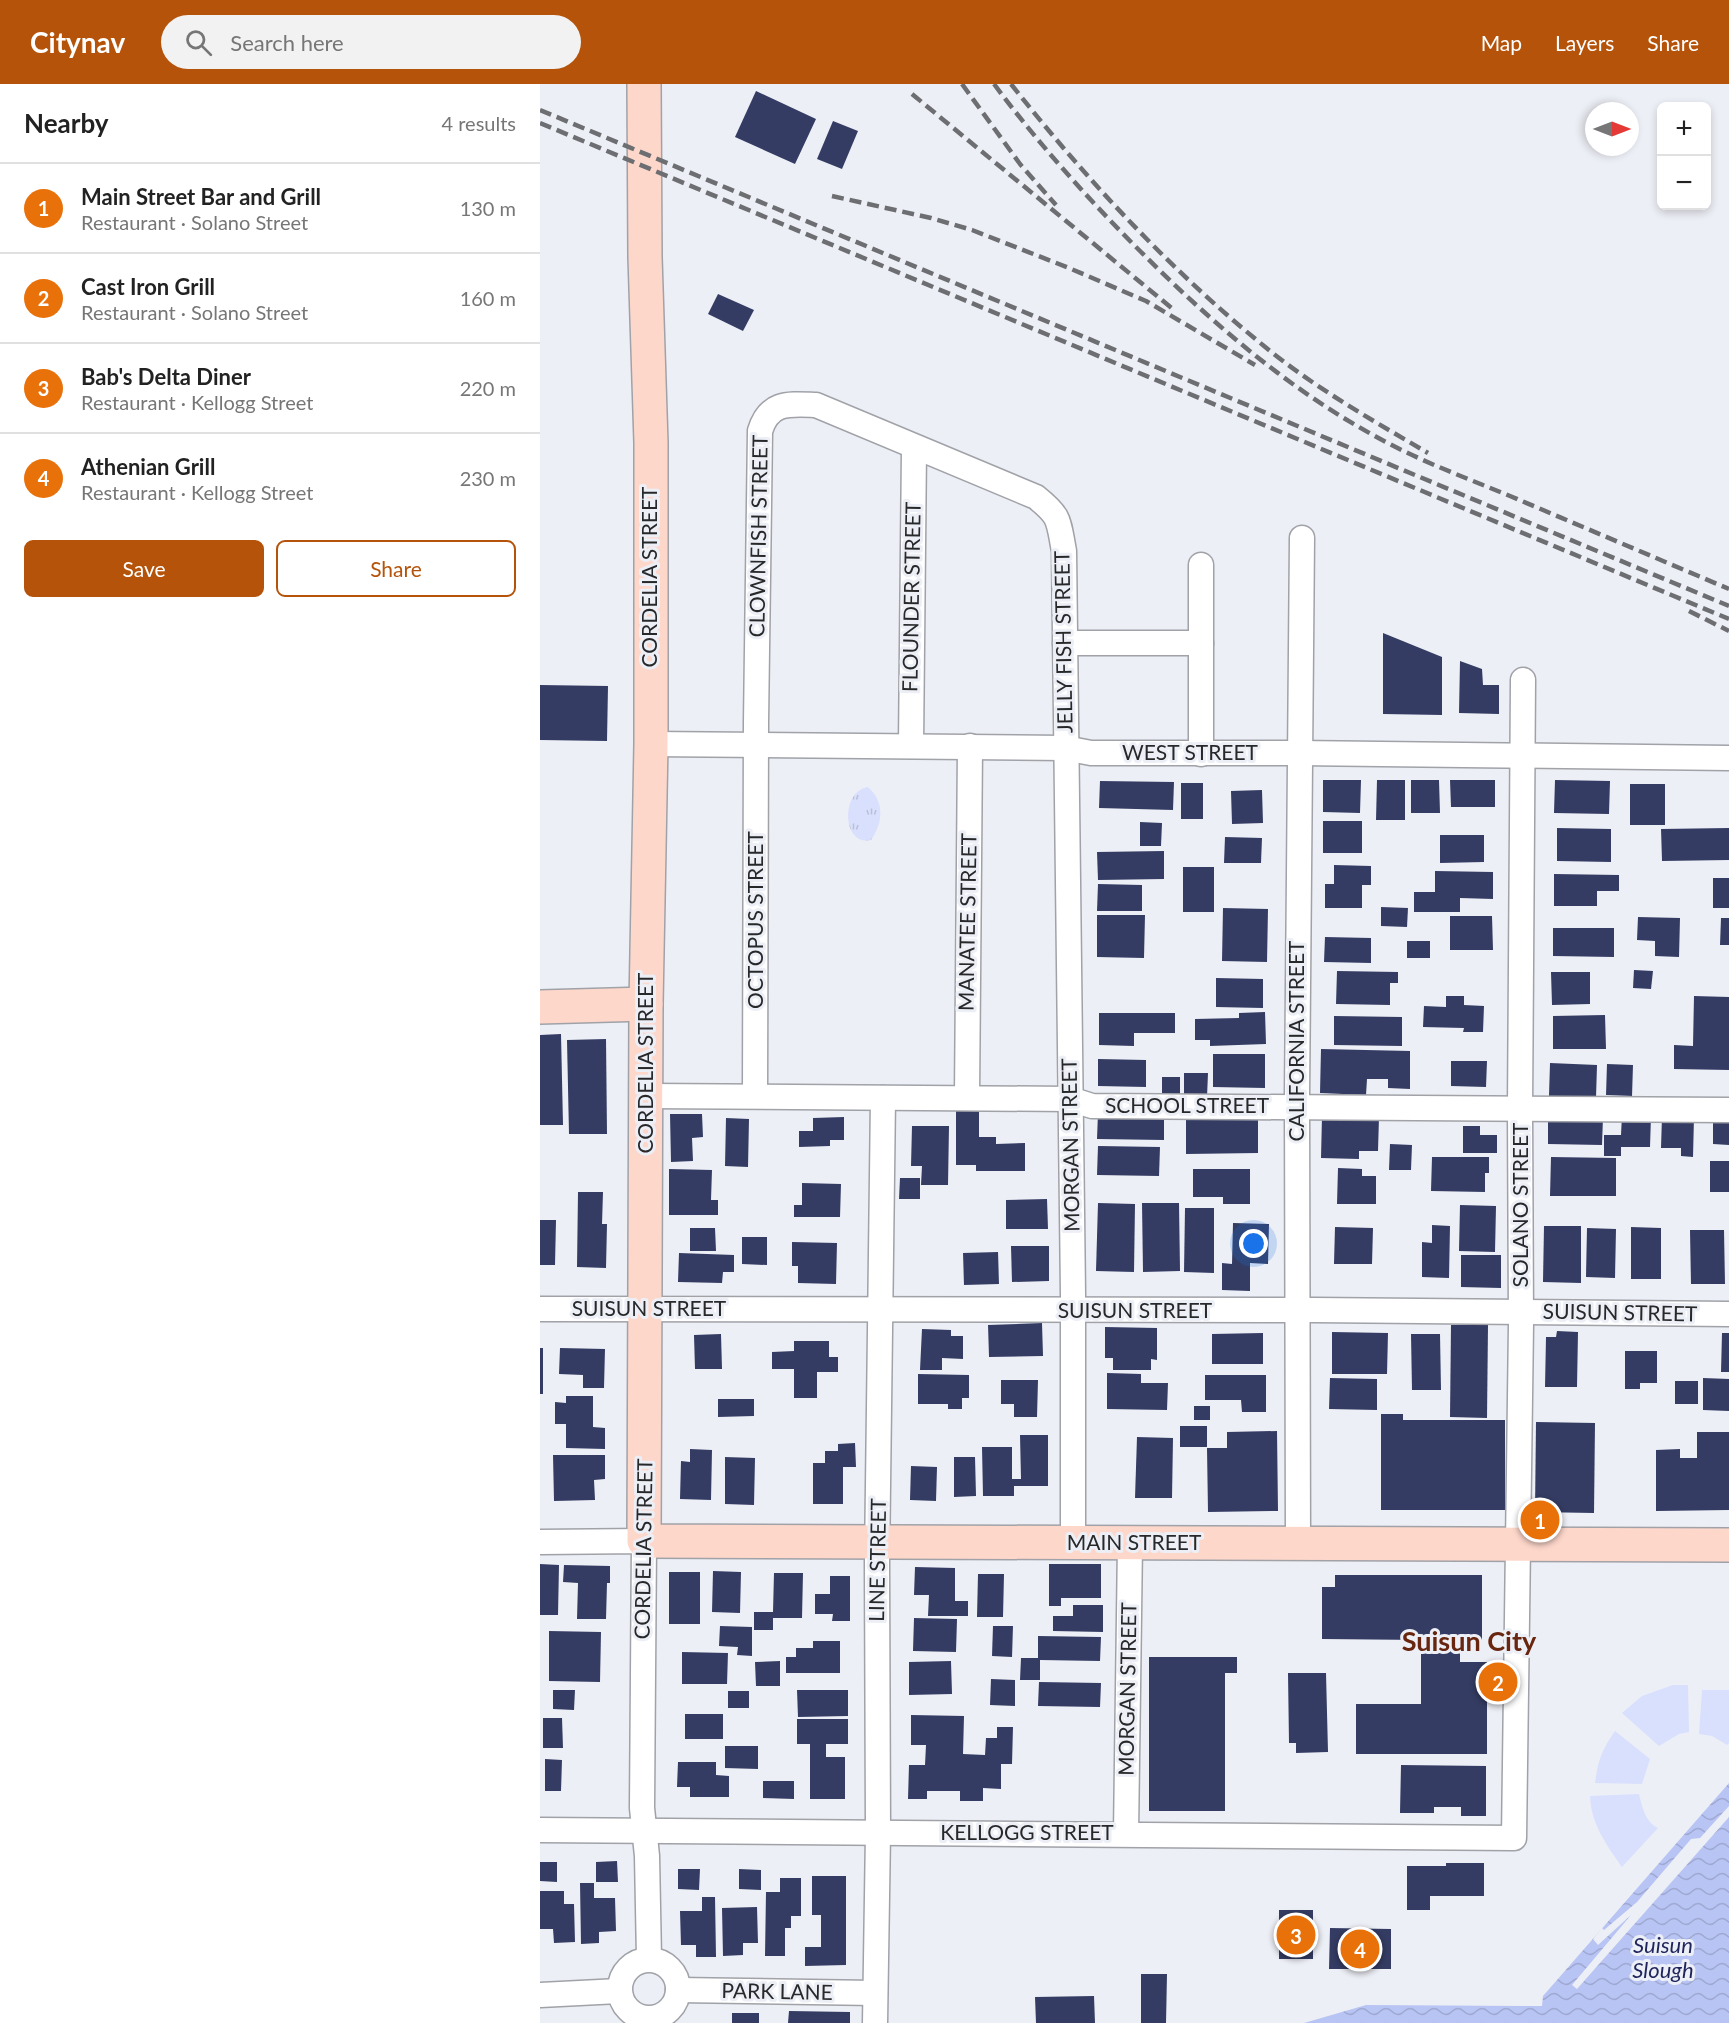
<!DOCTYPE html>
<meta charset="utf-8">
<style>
body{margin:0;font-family:Lato,sans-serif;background:#f2f2f2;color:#222}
.controls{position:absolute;right:18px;top:18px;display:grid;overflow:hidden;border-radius:9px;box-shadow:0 3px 9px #0003}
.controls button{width:54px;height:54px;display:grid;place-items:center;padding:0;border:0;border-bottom:2px solid #e0e0e0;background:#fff;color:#222;font:30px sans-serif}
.compass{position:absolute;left:1045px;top:18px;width:54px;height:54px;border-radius:50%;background:#fff;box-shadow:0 3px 9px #0003;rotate:90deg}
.you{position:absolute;left:714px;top:1160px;width:21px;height:21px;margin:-15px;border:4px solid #fff;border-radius:50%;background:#1a73e8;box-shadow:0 0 0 9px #1a73e833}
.badge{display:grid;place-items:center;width:39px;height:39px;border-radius:50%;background:#b45309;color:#fff;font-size:20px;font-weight:700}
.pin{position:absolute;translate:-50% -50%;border:3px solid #fff;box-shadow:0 2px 6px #0006}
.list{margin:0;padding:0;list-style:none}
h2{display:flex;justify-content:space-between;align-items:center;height:78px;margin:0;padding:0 24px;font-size:26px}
h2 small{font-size:20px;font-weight:400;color:#767676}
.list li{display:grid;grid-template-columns:39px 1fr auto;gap:18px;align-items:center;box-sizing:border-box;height:90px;padding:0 24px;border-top:2px solid #e0e0e0}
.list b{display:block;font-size:22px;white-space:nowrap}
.list p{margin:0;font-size:20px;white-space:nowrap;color:#767676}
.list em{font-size:20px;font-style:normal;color:#767676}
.actions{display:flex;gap:12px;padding:18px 24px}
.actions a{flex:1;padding:14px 0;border:2px solid #b45309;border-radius:9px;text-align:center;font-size:21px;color:#b45309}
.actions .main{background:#b45309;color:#fff}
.icon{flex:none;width:33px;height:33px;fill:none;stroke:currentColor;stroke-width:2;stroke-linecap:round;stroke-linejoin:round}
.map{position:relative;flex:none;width:1189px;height:1939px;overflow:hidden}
header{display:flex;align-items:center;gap:36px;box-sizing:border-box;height:84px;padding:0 30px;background:#b45309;color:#fff}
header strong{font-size:28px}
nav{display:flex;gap:33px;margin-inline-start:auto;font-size:21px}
.search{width:420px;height:54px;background:#f2f2f2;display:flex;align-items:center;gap:15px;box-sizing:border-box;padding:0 21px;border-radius:33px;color:#767676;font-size:22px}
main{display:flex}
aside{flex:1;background:#fff}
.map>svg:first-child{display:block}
.green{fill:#d9e0fd}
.park{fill:url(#park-tufts)}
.water{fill:url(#water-waves)}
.pier{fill:#edeff6}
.building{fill:#343c63}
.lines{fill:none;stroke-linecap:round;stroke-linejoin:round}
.street-casing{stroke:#a0a2a8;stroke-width:27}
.secondary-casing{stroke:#a0a2a8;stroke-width:36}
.street{stroke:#fff;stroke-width:24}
.secondary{stroke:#fed7cb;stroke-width:33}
.rail{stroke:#6d6e72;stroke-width:4.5;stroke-dasharray:12 6;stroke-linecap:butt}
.labels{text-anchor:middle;stroke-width:6;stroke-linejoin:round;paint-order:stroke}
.street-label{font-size:21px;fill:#27282a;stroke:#edeff6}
.water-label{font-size:22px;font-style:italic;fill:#1f255c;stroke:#edeff6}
.district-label{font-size:27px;font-weight:bold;fill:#682610;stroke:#edeff6}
</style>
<header>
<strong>Citynav</strong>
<div class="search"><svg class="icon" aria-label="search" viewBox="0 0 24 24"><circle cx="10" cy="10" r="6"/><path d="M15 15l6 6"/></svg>Search here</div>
<nav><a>Map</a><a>Layers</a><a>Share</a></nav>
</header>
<main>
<aside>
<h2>Nearby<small>4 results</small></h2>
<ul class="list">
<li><span class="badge" style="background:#e8710a">1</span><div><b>Main Street Bar and Grill</b><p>Restaurant · Solano Street</p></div><em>130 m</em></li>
<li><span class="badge" style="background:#e8710a">2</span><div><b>Cast Iron Grill</b><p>Restaurant · Solano Street</p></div><em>160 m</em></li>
<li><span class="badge" style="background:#e8710a">3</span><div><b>Bab's Delta Diner</b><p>Restaurant · Kellogg Street</p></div><em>220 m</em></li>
<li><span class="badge" style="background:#e8710a">4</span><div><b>Athenian Grill</b><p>Restaurant · Kellogg Street</p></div><em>230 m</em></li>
</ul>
<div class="actions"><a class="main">Save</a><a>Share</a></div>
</aside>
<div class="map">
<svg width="1189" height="1939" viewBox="0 0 1189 1939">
<defs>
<pattern id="park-tufts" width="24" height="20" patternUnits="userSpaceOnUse" patternTransform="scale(1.5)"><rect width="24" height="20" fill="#d9e0fd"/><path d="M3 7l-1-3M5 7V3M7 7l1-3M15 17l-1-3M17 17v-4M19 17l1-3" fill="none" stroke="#bac0d9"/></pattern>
<pattern id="water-waves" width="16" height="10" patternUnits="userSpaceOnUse" patternTransform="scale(1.5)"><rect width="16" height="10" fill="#b8c4f4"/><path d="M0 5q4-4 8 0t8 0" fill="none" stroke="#9ea8d1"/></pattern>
</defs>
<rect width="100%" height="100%" fill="#edeff6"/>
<g class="green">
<path d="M1133,1601h15l1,47 -10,2 -20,12 -37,-33 20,-17z"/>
<path d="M1162,1606h27v53l-2,2 -15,-9 -13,-2z"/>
<path d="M1075,1647l35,28 -8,25 -47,-1c3,-23 7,-33 20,-52z"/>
<path d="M1099,1710c3,12 6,28 19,34l-36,39c-16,-23 -31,-43 -32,-71z"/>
</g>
<path class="park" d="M328,703c17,15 15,36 3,53 -29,7 -31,-49 -3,-53z"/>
<path class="water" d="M1189,1699v240h-425l62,-18 176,1 1,-10z"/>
<path class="pier" d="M1189,1722v11l-152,172 -5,-4 59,-70 -33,30 -5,-6 9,-11 2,2 33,-28 54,-63 9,-1z"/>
<g class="building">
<path d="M216,7l60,28 -21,45 -60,-27z"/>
<path d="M293,37l25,10 -16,38 -25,-10z"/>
<path d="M178,210l36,16 -11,21 -35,-17z"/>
<path d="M843,549l59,24v58l-59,-1z"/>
<path d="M920,577l22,8 1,16h16v29l-40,-1z"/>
<path d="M0,601l68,1 -1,55 -67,-1z"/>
<path d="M783,696h38l-1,33 -37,-1z"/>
<path d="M837,696h28v40h-29z"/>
<path d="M871,696h28l1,33h-29z"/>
<path d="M910,696h45v27h-44z"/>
<path d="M1015,696l55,1 -1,33 -55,-1z"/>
<path d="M560,697l74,1 -1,28 -74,-2z"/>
<rect x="641" y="699" width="22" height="36"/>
<rect x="1090" y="700" width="35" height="41"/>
<path d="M722,706l1,33 -31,1 -1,-33z"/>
<rect x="783" y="737" width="39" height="32"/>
<path d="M600,738l22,1 -1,23h-21z"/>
<path d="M1017,744l54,1v33l-54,-1z"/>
<path d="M1189,744v32l-67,1 -1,-32z"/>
<path d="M900,751h44v27l-44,1z"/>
<path d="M685,753l37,1 -1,25h-37z"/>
<path d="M624,767v28l-66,1 -1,-28z"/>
<path d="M794,781l37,1v19h-9v23h-37v-24h9z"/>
<rect x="643" y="783" width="31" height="45"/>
<path d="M895,787l58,1v27l-33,-1v14h-46v-20h21z"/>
<path d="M1014,790l65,1v16h-22v15h-43z"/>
<rect x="1173" y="794" width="16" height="30"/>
<path d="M558,800l44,1v26h-45z"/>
<path d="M841,823l27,1 -1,19 -26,-1z"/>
<path d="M683,824l45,1 -1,53 -45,-1z"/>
<path d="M557,831h48l-1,43 -47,-1z"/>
<path d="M910,832h42l1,34h-43z"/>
<path d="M1098,833l42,1 -1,39 -24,-1v-15l-18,-1z"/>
<path d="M1181,834h8v27h-9z"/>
<path d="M1013,844h61v29l-61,-1z"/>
<path d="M785,853l46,1v25l-47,-1z"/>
<rect x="867" y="857" width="23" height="17"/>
<path d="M1094,886l19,1 -2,18 -18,-1z"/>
<path d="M797,887l61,1v11h-8v22l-54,-1z"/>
<path d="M1011,888h39v32l-38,1z"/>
<path d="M676,894l47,1v29l-47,-1z"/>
<path d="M906,912h18v9l20,1 -1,26h-20l1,-4 -41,-1 1,-21 22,1z"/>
<path d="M1154,912l35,1v73l-55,-1v-24l19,1z"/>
<path d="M725,928l1,32 -56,2v-6h-15v-21l44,-1v-5z"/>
<path d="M559,929h76v20h-41v13l-35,-1z"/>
<path d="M1065,931l1,34h-53v-33z"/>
<path d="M794,932l68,1v29l-68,-1z"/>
<path d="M21,950l2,91h-23v-90z"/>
<path d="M66,955l1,95h-38l-2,-94z"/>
<path d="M781,965l89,2v38l-22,-1v-9h-21l-1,16 -46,-2z"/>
<path d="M673,970h52v34l-52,-1z"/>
<path d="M558,975l48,1v27l-48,-1z"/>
<path d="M911,977h36l-1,26 -35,-1z"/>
<path d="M1010,979l47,2 -1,33 -47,-2z"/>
<path d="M1067,980l26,1 -1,31 -26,-1z"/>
<path d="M644,989h24l-1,24 -23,-1z"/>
<rect x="622" y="993" width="18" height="19"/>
<path d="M416,1027h23v26h17v7l29,-1v28h-49v-6h-20z"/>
<path d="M558,1029l66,1v26l-67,-1z"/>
<path d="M130,1030h32l1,23 -11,1 1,23 -22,1z"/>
<path d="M1082,1031l29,1 -1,31h-29v9h-17v-21h17z"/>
<path d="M782,1032l57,1 -1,34h-19v8l-38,-1z"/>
<path d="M1122,1032l32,1 -1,40 -12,-1v-8h-20z"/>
<path d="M304,1033v23h-14v6l-31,1v-16h14v-13z"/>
<path d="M1008,1033h55l-1,28 -54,-1z"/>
<path d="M186,1034l23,1 -1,48 -23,-1z"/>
<path d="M718,1034v35l-72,1v-35z"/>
<path d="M1173,1034h16v27l-16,-1z"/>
<path d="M372,1042h37l-1,59h-27l1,-19h-11z"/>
<path d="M923,1042h17v9h17v18h-34z"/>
<path d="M850,1060l22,1 -1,25h-22z"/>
<path d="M558,1062l62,1 -1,29 -62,-1z"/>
<path d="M892,1073h57v16h-4v19l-54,-1z"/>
<path d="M1011,1073l65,1v38h-66z"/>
<rect x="1170" y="1077" width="19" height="31"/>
<path d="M798,1084l24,1v7h14v28h-39z"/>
<path d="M129,1085l43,1 -1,30h7v15h-49z"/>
<path d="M653,1085h57v35h-27v-7h-30z"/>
<path d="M360,1094h20v21h-21z"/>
<path d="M262,1099l39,1 -1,33h-46v-12h8z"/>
<path d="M38,1108h25l-1,32h5l-1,44 -29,-1z"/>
<path d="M507,1115l1,30h-42v-29z"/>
<path d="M558,1119l37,1 -1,68 -38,-1z"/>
<path d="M602,1119h37l1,68 -37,1z"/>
<path d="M920,1121l36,1 -1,46 -36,-1z"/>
<path d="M645,1124h29v65l-30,-1z"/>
<path d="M0,1136h16l-1,45h-15z"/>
<path d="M693,1139l36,1 -1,40 -18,-1v28l-28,-1v-27l10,1z"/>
<path d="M892,1141l18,1 -1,52 -27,-1v-35l10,1z"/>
<path d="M1004,1142h37v57l-38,-1z"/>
<path d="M795,1143l38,1 -1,36h-38z"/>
<path d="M1091,1143l30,1v51h-30z"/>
<path d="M150,1144h25l1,23h-26z"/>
<path d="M1047,1144l29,1 -1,49 -29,-1z"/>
<path d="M1150,1146h34l1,54h-34z"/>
<path d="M202,1153h25v28l-25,-1z"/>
<path d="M252,1158l45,1 -1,41 -38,-1v-17h-6z"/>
<path d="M471,1162h38v35l-37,1z"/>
<path d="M458,1168l1,32 -35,1 -1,-32z"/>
<path d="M139,1169l55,2v17h-11l-1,11 -44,-1z"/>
<path d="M921,1171h40v33l-40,-1z"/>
<path d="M502,1239l1,33 -54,1 -1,-32z"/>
<path d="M911,1241h37l-1,93 -37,-1z"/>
<path d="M565,1243l52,1v32l-6,-1v11h-38v-12h-8z"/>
<path d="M382,1245l29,1v6h12v23l-21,-1v12h-22z"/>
<path d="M1017,1247l21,1 -1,55h-32l1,-50h10z"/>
<path d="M792,1248l56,1 -1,41h-55z"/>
<path d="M723,1249v31h-51v-30z"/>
<path d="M1182,1249h7v39h-8z"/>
<path d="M181,1250l1,35h-27l-1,-34z"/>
<path d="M871,1250h29l1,56h-29z"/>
<path d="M254,1257h35v16h9v15h-21v26h-23v-29h-22v-17l22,-1z"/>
<rect x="0" y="1264" width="3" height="46"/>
<path d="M20,1264l45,1 -1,39h-21v-13l-24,-1z"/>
<path d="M1085,1267h32v32h-17v6h-15z"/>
<path d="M567,1289l34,1v9h27l-1,27 -60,-1z"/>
<path d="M378,1290l51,1v23h-7v11h-14v-5h-30z"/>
<path d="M665,1291h61v37h-24l-1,-12h-36z"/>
<path d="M790,1294l47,1v31l-48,-1z"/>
<path d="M1163,1294l26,1v32l-26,-1z"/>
<path d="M461,1296h37l-1,37h-23v-13h-13z"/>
<rect x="1135" y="1297" width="23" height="23"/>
<path d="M26,1312h27v31l12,1v21l-39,-1v-24h-11v-22l11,1z"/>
<path d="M178,1315h36v17l-36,1z"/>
<rect x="654" y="1322" width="16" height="14"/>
<path d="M841,1330h22v6h102v90h-124z"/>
<path d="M996,1338l59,1 -1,90 -59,-1z"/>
<rect x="640" y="1342" width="27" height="21"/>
<path d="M737,1347l1,80 -70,1 -1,-64h20v-16z"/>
<path d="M1157,1348h32v78l-73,1v-61l24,-1v9h17z"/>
<path d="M480,1351h28v51h-34v10h-31l-1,-49h30v32h9z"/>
<path d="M597,1353l36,1 -1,60h-37z"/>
<path d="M315,1359l1,24h-13v37h-30v-41h12v-12h13v-7z"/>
<path d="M150,1365l22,1 -1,50 -31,-1 1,-38 9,1z"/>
<path d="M13,1371h52v24l-11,1 1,20 -41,1z"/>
<path d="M185,1373l30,1 -1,47 -29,-1z"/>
<path d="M414,1373h21l1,39 -22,1z"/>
<path d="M371,1382l26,1 -1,34 -26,-1z"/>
<path d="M0,1480l19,1 -1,50h-18z"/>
<path d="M509,1480h52v34h-40v8h-12z"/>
<path d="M24,1481l46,1v17h-3l-1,36h-29l1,-36 -15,-1z"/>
<path d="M375,1483l40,1v33h13v15h-40l1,-21h-15z"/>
<path d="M173,1487l28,1 -1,41 -28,-1z"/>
<rect x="129" y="1488" width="31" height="52"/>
<path d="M234,1489h29l-1,45h-29v12h-19v-18h19z"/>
<path d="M438,1490h26l-1,43h-26z"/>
<path d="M795,1491h147v71h-22v16h27v92h-131v-50h65v-64l-99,-1v-52h13z"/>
<path d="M290,1492h20v45h-18l1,-7h-18v-20h15z"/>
<path d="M533,1521h30v27l-50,-1v-15h20z"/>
<path d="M374,1534l43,1 -1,33 -43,-1z"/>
<path d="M180,1542l32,1v29l-15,-1 1,-8 -19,-1z"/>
<path d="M453,1542h20l-1,31 -20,-1z"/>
<path d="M9,1547l52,1 -1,50 -51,-1z"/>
<path d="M498,1552l63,1 -1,24 -60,-1v20h-20l1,-22h17z"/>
<path d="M273,1557h27v32h-54v-16h10v-9h17z"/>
<path d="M142,1568l46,1 -1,31h-45z"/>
<path d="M609,1573h88v16h-12v138h-76z"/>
<path d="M240,1577v25h-24l-1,-24z"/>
<path d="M411,1577l1,33 -43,1v-33z"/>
<path d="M748,1589h38l2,79 -32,1v-10h-7z"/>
<path d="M451,1595l24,1v26l-25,-1z"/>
<path d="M499,1598l62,1 -1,24 -62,-1z"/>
<path d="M13,1606h22l-1,20 -21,-1z"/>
<path d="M257,1606h51v26l-50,1z"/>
<rect x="188" y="1607" width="21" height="17"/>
<rect x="145" y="1630" width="38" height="25"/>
<path d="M371,1631l53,1 -1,38 22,1 1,-17h11v-11h16l-1,37h-11v25l-18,-1v13h-23v-10h-33v8h-19l1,-34h16l1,-20h-15z"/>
<path d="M3,1634h19l1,30h-20z"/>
<path d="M257,1635h51v25h-22v13h19v42h-35v-55h-13z"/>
<path d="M185,1662h33v23l-33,-1z"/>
<path d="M5,1675l17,1 -1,31h-16z"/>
<path d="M138,1678h38v13l13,1v21h-39v-10h-13z"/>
<path d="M861,1681l85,1v50h-25v-9h-27v6h-34z"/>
<path d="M223,1697h31v18l-31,-1z"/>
<path d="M77,1777l1,21h-22v-20z"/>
<path d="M0,1778h17v20l-17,-1z"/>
<path d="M906,1779h38v33h-54v14h-23v-44h39z"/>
<path d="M138,1785h22l-1,21 -21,-1z"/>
<path d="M199,1785l22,1v20l-22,-1z"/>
<path d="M272,1792h34v89l-41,1v-19h16v-32h-9z"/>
<path d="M240,1794h21v38h-10v12h-6v28h-20l1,-64h14z"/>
<path d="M40,1799h14v15h21l1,33 -17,1v11l-18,1z"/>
<path d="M0,1807h24v13h10l1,38 -21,1 -1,-14h-13z"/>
<path d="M162,1813h13l1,60h-20v-12h-15l-1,-34h22z"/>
<path d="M217,1823l1,36h-15v12l-20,1 -1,-48z"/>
<rect x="739" y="1826" width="34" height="49"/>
<path d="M790,1844l61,1v40h-62z"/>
<path d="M601,1890h26l-1,49h-25z"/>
<path d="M554,1912l1,27h-59l-1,-26z"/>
<path d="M249,1927l61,1v11h-62z"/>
<rect x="192" y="1929" width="27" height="10"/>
</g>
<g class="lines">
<g class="street-casing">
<g id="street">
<path d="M661,481v189"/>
<path d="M525,559h136"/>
<path d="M111,660l414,4 26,5h207l431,5"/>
<path d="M371,662l3,-298"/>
<path d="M106,1012l424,3 22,7 637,4"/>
<path d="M215,1012l1,-373 4,-292c9,-30 29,-27 56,-26l220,92c25,20 22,23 28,54l9,744v248"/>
<path d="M427,1013l3,-351"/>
<path d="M0,1225l774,1 415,4"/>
<path d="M0,1458l104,-1 -2,267 5,48 2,103"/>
<path d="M758,1460l-1,-447 5,-559"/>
<path d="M0,1746l974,8 7,-514 -1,-215 3,-429"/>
<path d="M586,1750l4,-291"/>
<circle cx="109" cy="1905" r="29"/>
<path d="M138,1906l197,3"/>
<path d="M0,1911l79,-4"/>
<path d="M335,1939l3,-190 -1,-270 6,-465"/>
</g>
</g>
<g class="secondary-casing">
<g id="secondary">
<path d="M104,0l1,173 6,186v301l-5,260 -2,537 1085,4"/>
<path d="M0,923l106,-3"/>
</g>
</g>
<use href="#street" class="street"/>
<use href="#secondary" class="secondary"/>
<g class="rail">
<path d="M422,0l58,80 36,41"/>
<path d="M454,0c44,59 94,115 147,168 70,70 145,135 232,183 44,25 91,42 137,61 73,31 146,62 219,93"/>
<path d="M471,0c75,95 158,185 253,262 51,42 108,74 164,107"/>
<path d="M372,10l262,216"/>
<path d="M0,26l1189,496"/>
<path d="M0,39l1189,496"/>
<path d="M292,112l99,22 41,12 97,38 77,33 109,64"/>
<path d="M1149,527l40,20"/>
</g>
</g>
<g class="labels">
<g class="street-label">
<text transform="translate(219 452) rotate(-89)" y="7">CLOWNFISH STREET</text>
<text transform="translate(110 493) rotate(-90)" y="7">CORDELIA STREET</text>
<text transform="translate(372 513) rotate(-89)" y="7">FLOUNDER STREET</text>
<text transform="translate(524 558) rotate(-91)" y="7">JELLY FISH STREET</text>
<text x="650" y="676">WEST STREET</text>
<text transform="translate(216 836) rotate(-90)" y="7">OCTOPUS STREET</text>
<text transform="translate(428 838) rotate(-89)" y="7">MANATEE STREET</text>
<text transform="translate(757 957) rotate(-90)" y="7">CALIFORNIA STREET</text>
<text transform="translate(106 979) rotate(-90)" y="7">CORDELIA STREET</text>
<text x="647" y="1029">SCHOOL STREET</text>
<text transform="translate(531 1061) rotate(-91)" y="7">MORGAN STREET</text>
<text transform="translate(981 1121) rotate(-90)" y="7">SOLANO STREET</text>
<text x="109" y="1232">SUISUN STREET</text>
<text x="595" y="1234">SUISUN STREET</text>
<text transform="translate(1080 1229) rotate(1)" y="7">SUISUN STREET</text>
<text x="594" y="1466">MAIN STREET</text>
<text transform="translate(104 1465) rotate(-89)" y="7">CORDELIA STREET</text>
<text transform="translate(338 1476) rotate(-89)" y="7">LINE STREET</text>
<text transform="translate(588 1605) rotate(-89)" y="7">MORGAN STREET</text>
<text x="487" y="1756">KELLOGG STREET</text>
<text transform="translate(237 1908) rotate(1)" y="7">PARK LANE</text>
</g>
<g class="water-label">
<text x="1123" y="1869">Suisun<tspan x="1123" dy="25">Slough</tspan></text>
</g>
<g class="district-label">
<text x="929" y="1567">Suisun City</text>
</g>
</g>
</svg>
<div class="controls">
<button>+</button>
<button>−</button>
</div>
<svg class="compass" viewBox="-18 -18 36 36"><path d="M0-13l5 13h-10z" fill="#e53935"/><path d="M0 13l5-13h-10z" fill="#767676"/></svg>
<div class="you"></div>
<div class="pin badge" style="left:1000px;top:1436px;background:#e8710a">1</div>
<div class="pin badge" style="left:958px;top:1598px;background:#e8710a">2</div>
<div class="pin badge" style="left:756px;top:1851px;background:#e8710a">3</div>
<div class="pin badge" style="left:820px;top:1865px;background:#e8710a">4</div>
</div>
</main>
